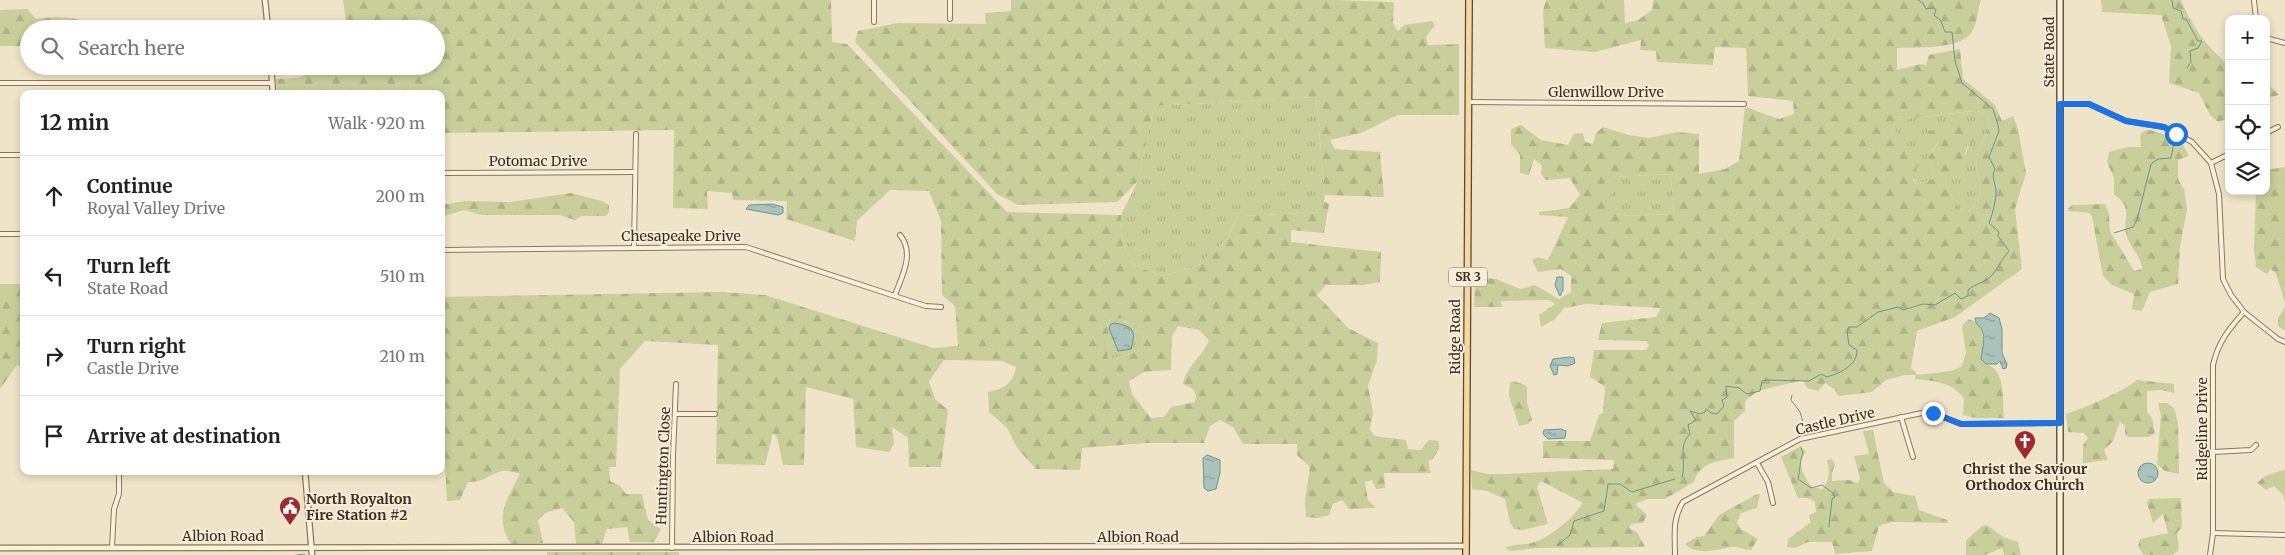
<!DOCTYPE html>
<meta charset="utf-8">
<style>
body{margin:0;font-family:Merriweather,serif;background:#f2f2f2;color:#222}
.controls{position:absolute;right:15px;top:15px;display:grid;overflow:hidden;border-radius:10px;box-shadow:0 2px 8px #0003}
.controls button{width:45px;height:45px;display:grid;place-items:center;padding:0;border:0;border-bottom:1px solid #e0e0e0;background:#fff;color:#222;font:25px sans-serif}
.stop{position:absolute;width:15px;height:15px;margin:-11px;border:4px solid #1a73e8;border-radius:50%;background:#fff}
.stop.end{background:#1a73e8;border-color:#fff;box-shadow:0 1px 5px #0008}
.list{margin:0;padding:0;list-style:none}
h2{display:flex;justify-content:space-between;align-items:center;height:65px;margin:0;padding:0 20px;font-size:21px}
h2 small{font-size:16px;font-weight:400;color:#767676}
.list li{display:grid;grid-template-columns:32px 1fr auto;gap:15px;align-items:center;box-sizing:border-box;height:80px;padding:0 20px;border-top:1px solid #e0e0e0}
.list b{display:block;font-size:19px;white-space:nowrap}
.list p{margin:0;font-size:16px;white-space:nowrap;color:#767676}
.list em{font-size:16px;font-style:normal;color:#767676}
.icon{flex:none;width:28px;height:28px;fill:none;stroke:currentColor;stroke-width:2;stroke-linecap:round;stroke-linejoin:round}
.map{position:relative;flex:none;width:2285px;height:555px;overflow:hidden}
.search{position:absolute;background:#fff;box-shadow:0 2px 8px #0003;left:20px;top:20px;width:425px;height:55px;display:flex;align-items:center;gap:12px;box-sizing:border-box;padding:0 18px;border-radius:28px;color:#767676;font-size:19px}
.panel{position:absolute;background:#fff;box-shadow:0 2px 8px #0003;left:20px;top:90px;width:425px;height:385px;border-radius:10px}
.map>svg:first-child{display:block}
.grass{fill:url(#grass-tufts)}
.forest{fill:url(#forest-firs);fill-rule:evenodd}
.water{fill:url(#water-ripples);stroke:#6f938a}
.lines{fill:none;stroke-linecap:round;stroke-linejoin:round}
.stream{stroke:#6f938a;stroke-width:1}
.minor-casing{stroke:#8d765c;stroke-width:6}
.tertiary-casing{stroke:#8d765c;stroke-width:7}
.secondary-casing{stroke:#6f573f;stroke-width:8}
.primary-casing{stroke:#5b4430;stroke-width:8}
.minor{stroke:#faf1dc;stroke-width:4}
.tertiary{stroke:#faf1dc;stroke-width:4.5}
.secondary{stroke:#faf1dc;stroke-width:5}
.primary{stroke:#f3d9a0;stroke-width:5.5}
.route{stroke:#1a73e8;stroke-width:6}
.labels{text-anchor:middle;stroke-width:4;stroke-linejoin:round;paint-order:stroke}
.shield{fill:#f7eed8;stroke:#756857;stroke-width:1}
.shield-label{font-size:12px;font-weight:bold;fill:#3d2e20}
.street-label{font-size:14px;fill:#3d2e20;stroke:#f7eed8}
.poi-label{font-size:14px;font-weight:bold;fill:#3d2e20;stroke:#f7eed8}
</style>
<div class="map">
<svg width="2285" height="555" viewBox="0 0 2285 555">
<defs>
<pattern id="grass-tufts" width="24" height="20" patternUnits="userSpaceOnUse" patternTransform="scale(1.25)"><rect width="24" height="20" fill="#c9cf9b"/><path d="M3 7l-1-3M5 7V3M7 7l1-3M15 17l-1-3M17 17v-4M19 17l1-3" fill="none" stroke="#aeb285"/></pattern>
<pattern id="forest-firs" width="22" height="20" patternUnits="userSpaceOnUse" patternTransform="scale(1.25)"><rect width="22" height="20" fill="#c9cf9b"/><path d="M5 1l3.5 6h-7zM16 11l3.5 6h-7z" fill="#aeb285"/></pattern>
<pattern id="water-ripples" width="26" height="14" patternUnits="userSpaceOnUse" patternTransform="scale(1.25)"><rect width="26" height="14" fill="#a9c4bc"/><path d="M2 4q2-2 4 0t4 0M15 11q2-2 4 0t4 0" fill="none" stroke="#8ba098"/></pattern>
</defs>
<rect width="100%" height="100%" fill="#f0e4c8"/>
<g class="grass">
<path d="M1316,97l9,98 -3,17 -83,4 -13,24 -29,26 -35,10 -28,-11 -11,-20 -2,-30 17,-34 16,-75z"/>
<path d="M1975,111l10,3 5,8c-2,13 -11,22 -13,34 -4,23 13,33 -8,56h-6c-10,-12 -20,-23 -17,-39l19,-17 8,-22 -8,-4 -29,-1 2,13 -10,16 6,15 -1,6 -17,5 -22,-56 1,-8z"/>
<path d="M1670,174l4,27 -1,13 -45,2 -16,-7v-32z"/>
<path d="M1113,318h7l24,17 -2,13 -14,7 -20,4c-1,-6 1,-10 1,-16 1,-11 -7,-17 4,-25z"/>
</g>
<g class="forest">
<path d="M343,0h488l1,42 15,2 160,168 114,3 2,30 11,20 28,11 35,-10 29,-26 13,-24 83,-4 2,-11 5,3 -5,29 -33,-3v12l90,10 -1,30 -17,3h-37l-9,10 31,33 30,15 -1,17 -9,26 5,26 -3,18 5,6 31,4 2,9 13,1 8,-10 10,1v8l-7,11 -4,1 3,12h-47l1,15 -9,1 -4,-9 -7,2 3,18 8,8 -27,1 -7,-9 -9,4 -4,11 -12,3 -11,-1 -1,-17 5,-33 -13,-12v-11h-54l-10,-17 -13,-7 -10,6 -6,17h-57l-65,5 -2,22 -44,-1 -19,-21 -10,-20 -18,-16 -1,-20c17,-4 24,-7 28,-25l-14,-6 -58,-1 -15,21 6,18 13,11 -7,57h-32l-1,-29 -16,-11 2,17 -5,8 -33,-5 -3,-48 -47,-12 -2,78h-21l-6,-28 -4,-4 -8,32 -49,-1 2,-119 -73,-4 -25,28 -4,98h-7l1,14 10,5 6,8h16l6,26 13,9 -7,13h-24l-3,-15 -20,2 -5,15h-26l-2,-22 -12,-14 -17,5 -7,7 5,23 -32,1c-18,-28 -3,-46 9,-70 -26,-10 -30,9 -52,8l-8,18 -13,1 -6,-105v-99l282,-5 42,3 168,53 25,-2 -3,-40 -13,-11 -1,-74 -12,-30 -39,-1 -33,31 -2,20 -69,-22 1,-18 -54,-1 -1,-7 -25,-2 1,18 -35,-1 1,-78 -233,3v-39h-164l-1,-15 21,-1 34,-12h105v-37h-89zM1113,318h8l23,17 -2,13 -14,7 -20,4c-1,-7 1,-11 1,-18 0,-11 -6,-16 4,-23zM1178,326l21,4 10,10c-6,16 -24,28 -26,44l10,5 3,6 -1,7 -24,5 -7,10 -13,1 -19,-24 -3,-13 15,-9 27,-2 1,-34z"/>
<path d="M1011,0h325l58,2 -1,21 5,8 6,-6 28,-4 3,4 -9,12 2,8 31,-1v71h-62l-36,18 -31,7 5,9 45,3 4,45 -59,-2 -9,-98 -162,9 -16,75 -21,21 -99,3 -21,-11 -142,-152 3,-11 40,-8 88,1 -1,-11 26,-2z"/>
<path d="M1546,0h78l1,23 13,-3 14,-10 1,-10h328c-4,11 -3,23 -10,33 -12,17 -55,14 -74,15v22l23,-6 6,1 3,-10 31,-6 3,30 32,26 7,16 11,-5 5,13 8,44 -11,36 7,60 -67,48 -38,14 -6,37 7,7 33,-4 10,-4 5,-14 -4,-27 6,-7c20,5 14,30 18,45 21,7 16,36 18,54h-29l-12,-3 1,-16c-10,-17 -31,-18 -49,-20l1,-4h-11l-19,5 -14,12 -33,4 -5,-7 -9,-6 -7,8 -11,-3 -4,-8 -45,11 -13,10v10l-11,10v37c-18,4 -34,4 -40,24l-29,17h-18l-12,5 12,11 -4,8 -12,1 -2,4 8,4 8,15 -106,1 -28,3 -6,-3c10,-5 20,-2 30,-6 17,-6 38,-24 48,-39l-42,-22 -4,6 11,37 -25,6 -9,-1 -4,-6 -5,-24 -18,-8 -15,-2 -1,-19 16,4h18l108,-5 1,-9 -71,-2v-17h47l9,-26 4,-2 2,-26 -15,-10 4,-27h52l3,-5 -3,-4 -48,-1 4,-17 54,-6 5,-9 -75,-4 -22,4 -9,11 -14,8 -2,-12 16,-11 -5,-4 -50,1 3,6h-29l1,-30 21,2 24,10 15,-4 24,14 12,-7v-16l-10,-7 -23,3 -6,-12 6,-3 10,3 20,-43 -29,-2v-3l30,-4 11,-13 -10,-17 -24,2 -5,-6 1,-9 -8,-6 -5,16 -9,-2v-18l-9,-11v-15l10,-4 20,15 27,5 6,-11 9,-1 2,9 8,2 3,-11 7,-6 26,8 20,3 28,-6 22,2v40l26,-5 14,-8 6,-54 34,12 15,-5 -1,-13 -45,-5 -2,-48 -31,-1 -2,18 -56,-3 -1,-11 -16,-1 1,-10 -46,12 -50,-4 -2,-37zM1974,111l11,3 5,8c-2,13 -11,22 -13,34 -4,22 13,33 -8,56h-6c-10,-12 -20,-23 -17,-39 11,-6 19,-13 21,-26l10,-8 -4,-5 -20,-11 -5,6h-12l-11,4 -2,3 15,7 -10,15 6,15 -1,6 -17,5 -3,-4 5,-16 -24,-36 1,-8zM1670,174l4,27 -1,13 -45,2 -16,-8v-31z"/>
<path d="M2101,0h80c9,23 27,50 48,64v54l-11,4 -8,-7 -11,-22 -30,-10 2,-37 -10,-31 -59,-3z"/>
<path d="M27,9l9,10c19,-3 45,-4 60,10h-67v17h-29v-36z"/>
<path d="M2266,82l13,13 -13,3z"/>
<path d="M2150,130c16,5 33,8 39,26l-11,4v19l6,10 3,20 -7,38 -2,37 -28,8 -8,19 -10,-2 2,-15 -22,-9 -9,-9 -11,-59 -2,-4 -22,-2v-2l4,-4 33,-1 4,10 1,17 24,40 8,-2c-1,-14 -11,-20 -15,-32 -6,-17 8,-30 -13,-42v-17l-7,-16 2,-10 19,-5h13l-1,-12 4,-4z"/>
<path d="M2285,167v136l-9,-29 -5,-5 -4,5 -11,-7 -2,-18 2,-58h10v-21z"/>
<path d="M571,193l31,8 7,4v7l-3,4h-24l-7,4 -16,-5h-78l-17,-5 -23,7v-12l24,-4 46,1z"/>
<path d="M0,284h24v84l-7,-3 -17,24z"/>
<path d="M2285,307v24l-7,-5v-8z"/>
<path d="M2137,380l37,4v9l-13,-3 -14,1v21l5,6 3,15 -6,4h-21l-3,-3v-8l-5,-4 -7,19 -9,9 4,10 -25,3v-18l5,-7 -4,-5 -16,-1 -2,-18c18,-6 57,-22 71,-34z"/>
<path d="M1514,381l13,5v17l5,17 -4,4 -9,2 -10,-30 1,-13z"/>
<path d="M2158,403h9l7,5 4,15 1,51 -14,-3 -8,-7 4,-49z"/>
<path d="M1873,430l11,53 9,9 22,4 4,14 28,10 1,3 -56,-1 -13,4 -7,25 -37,3 -3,-12h-24l-13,6 -8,-1 1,-8 23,-17 -2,-7 7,-3 -1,-10 -7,-4h-10l-17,-41 20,-11 5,6c-11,11 -2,24 6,35l10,2c8,-10 8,-17 5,-29l5,-1 3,5 -3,9v8l17,-1 9,3 2,-5 -6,-22 15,-2 -6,-23z"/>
<path d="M2284,470h1v33l-2,-8 -9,-9 -8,4 -9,-7 8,-7z"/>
<path d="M1757,494h3l-3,14 -16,5 -4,10 4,6 17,10 -7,11c-6,0 -14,-4 -20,-3 -17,4 -36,8 -46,-3l11,-7 8,-1 15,-21z"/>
<path d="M2181,498l1,29 -5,6 2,17 -6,5h-29l-6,-8 2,-8 28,-6 -5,-19 -10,9 -6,-20 2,-4z"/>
<path d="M1987,525l16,12 15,5 3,13h-17l-2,-7 -17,7h-19v-15l16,-14z"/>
<rect x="547" y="552" width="132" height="3"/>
</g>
<g class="water">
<path d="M772,204l11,3v6l-5,2 -32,-6 3,-4z"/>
<path d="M1557,277h6v13l-3,6 -5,-11z"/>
<path d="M1990,313l9,5 3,11v24l5,11 -1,4 -3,1 -3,-8 -3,3h-11l-5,-5c1,-9 4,-17 2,-26 -2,-7 -8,-8 -8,-15h9z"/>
<path d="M1115,323c20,4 21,8 16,26l-13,2 -9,-23 2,-4z"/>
<path d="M1570,357l4,1 1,5 -7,3 -10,-1 -1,9 -3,1 -4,-9 3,-7z"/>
<path d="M1561,429l5,2 -1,7 -17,1 -5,-5 1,-4z"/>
<path d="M1207,455l13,5v13l-4,16 -8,2 -4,-3 -1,-30z"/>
<circle cx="2148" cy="473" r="10"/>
</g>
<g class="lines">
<g class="stream">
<path d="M2172,0l1,8 8,3 2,8h3l12,22h4l-4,7 -8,3 1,11 -4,6"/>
<path d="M2114,233l19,-6 4,-7 14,-56 7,-5 13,-1 3,-16"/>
<path d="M1792,395l-1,5 9,12 3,10"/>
<path d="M1801,448l2,5c-3,6 -3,18 -5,26l13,9 11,-3 11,8 2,4 -3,2 -3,28"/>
<path d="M1682,477c5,-14 -5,-30 8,-43l-2,-9 8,-5 -6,-9 10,3 5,-2 1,-3 5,4 6,1 7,-8 -2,-6 5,-3 -1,-11 13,2 8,6 13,-3 2,-10 5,-1 42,1 12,-7 6,3c13,-4 30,-11 30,-27l-8,-5 -2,-14 2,-4h8l21,-15 20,-5 5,3 20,-6 12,1 20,-12 6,6 7,-3v-6c5,-5 12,-6 18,-10 10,-6 15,-21 23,-29l-11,-15 1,-4 -10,-9c4,-10 7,-22 7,-33 -1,-8 -5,-13 -1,-21l-6,-12 10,-26 -1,-6 -5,-16 -31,-26 -7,-22 -3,-29h-7l-4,-11 -7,-6 2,-5 -3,-2 -7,1 -3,-6 -5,-3"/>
<path d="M1558,545l12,-10 4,-14 30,-10 4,-27h12l12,8 43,-13"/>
<path d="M296,555l9,-1"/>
</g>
<g class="minor-casing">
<g id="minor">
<path d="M2254,0l2,19"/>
<path d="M950,19v-19"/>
<path d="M874,22v-22"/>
<path d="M2266,38l19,5"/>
<path d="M0,83h272"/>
<path d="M1468,102l276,2"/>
<path d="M2060,104h29l37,17 38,6 28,15 19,21 8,31 4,85 8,16 13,17 34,27 7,3"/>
<path d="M2266,133l12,-6"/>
<path d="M0,155h24"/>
<path d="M2211,163l18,-9"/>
<path d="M441,173l194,-1"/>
<path d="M0,234h24"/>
<path d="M634,247l2,-113"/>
<path d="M441,250l305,-3 167,55 13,4 15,1"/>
<path d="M895,295c7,-19 20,-42 5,-60"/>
<path d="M676,414h39"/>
<path d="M1901,417l12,40"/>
<path d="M2213,452l38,-2 5,-5"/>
<path d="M1757,463l11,19 5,21"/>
<path d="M2213,533l72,2"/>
<path d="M112,547l2,-38 5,-15v-23"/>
<path d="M672,548l1,-93 3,-71"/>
<path d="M1675,555c0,-19 -3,-36 8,-53l117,-63 122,-26h11l28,11 99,-1"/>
<path d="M2210,555l3,-22v-168c5,-23 16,-36 31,-53"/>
</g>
</g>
<g class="tertiary-casing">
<g id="tertiary">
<path d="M265,0l3,29"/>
<path d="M271,66l2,28"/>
<path d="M305,471l7,84"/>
<path d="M0,548l1466,-2"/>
</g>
</g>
<g class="secondary-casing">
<path id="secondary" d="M2060,555v-555"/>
</g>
<g class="primary-casing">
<path id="primary" d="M1466,555l3,-555"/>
</g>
<use href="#minor" class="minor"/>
<use href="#tertiary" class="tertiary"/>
<use href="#secondary" class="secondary"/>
<use href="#primary" class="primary"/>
</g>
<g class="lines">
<path class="route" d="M1933,413l28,11 99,-1v-319h29l37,17 38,6 12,7"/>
</g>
<defs>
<g id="church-pin" transform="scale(1.125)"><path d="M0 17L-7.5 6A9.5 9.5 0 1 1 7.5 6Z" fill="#9e2a2b" stroke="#f7eed8"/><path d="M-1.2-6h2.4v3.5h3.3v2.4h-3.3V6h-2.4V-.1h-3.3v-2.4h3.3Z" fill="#fff"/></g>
<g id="civic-pin" transform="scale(1.125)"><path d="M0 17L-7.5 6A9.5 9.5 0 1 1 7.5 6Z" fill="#9e2a2b" stroke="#f7eed8"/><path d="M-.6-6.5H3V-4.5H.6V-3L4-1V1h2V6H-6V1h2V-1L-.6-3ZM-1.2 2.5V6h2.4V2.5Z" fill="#fff"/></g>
</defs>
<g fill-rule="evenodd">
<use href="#church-pin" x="2025" y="441"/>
<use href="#civic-pin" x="290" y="507"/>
</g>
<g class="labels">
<rect class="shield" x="1449" y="267.5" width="38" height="19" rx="4"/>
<g class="shield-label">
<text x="1468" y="281">SR 3</text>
</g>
<g class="street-label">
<text transform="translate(2049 52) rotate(-90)" y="5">State Road</text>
<text x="1606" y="97">Glenwillow Drive</text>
<text x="538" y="166">Potomac Drive</text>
<text x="681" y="241">Chesapeake Drive</text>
<text transform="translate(1455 337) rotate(-90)" y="5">Ridge Road</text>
<text transform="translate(1835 421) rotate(-13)" y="5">Castle Drive</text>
<text transform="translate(2202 429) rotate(-90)" y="5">Ridgeline Drive</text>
<text transform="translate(663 466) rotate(-88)" y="5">Huntington Close</text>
<text x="223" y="541">Albion Road</text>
<text x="733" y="542">Albion Road</text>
<text x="1138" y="542">Albion Road</text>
</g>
<g class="poi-label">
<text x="2025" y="474">Christ the Saviour<tspan x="2025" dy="16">Orthodox Church</tspan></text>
<text x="306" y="504" text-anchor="start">North Royalton<tspan x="306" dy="16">Fire Station #2</tspan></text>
</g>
</g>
</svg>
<div class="controls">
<button>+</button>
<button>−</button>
<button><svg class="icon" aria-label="locate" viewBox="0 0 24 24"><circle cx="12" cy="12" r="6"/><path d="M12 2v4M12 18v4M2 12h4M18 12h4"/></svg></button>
<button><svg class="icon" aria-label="layers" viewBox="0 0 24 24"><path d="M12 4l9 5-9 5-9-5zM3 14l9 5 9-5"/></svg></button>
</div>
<div class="stop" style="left:2176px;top:134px"></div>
<div class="stop end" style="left:1933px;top:413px"></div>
<div class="search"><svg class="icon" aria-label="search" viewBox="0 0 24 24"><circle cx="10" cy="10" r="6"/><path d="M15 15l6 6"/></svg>Search here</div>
<section class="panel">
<h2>12 min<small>Walk · 920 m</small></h2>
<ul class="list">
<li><svg class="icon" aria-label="ahead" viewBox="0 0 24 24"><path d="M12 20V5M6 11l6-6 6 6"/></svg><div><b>Continue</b><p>Royal Valley Drive</p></div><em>200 m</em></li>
<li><svg class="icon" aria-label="left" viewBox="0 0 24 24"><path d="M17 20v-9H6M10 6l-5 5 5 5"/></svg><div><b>Turn left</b><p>State Road</p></div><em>510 m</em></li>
<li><svg class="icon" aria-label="right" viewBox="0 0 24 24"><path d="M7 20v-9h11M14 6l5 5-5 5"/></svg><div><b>Turn right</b><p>Castle Drive</p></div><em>210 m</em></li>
<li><svg class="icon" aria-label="arrive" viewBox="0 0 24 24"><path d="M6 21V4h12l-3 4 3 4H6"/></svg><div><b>Arrive at destination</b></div></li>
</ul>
</section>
</div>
